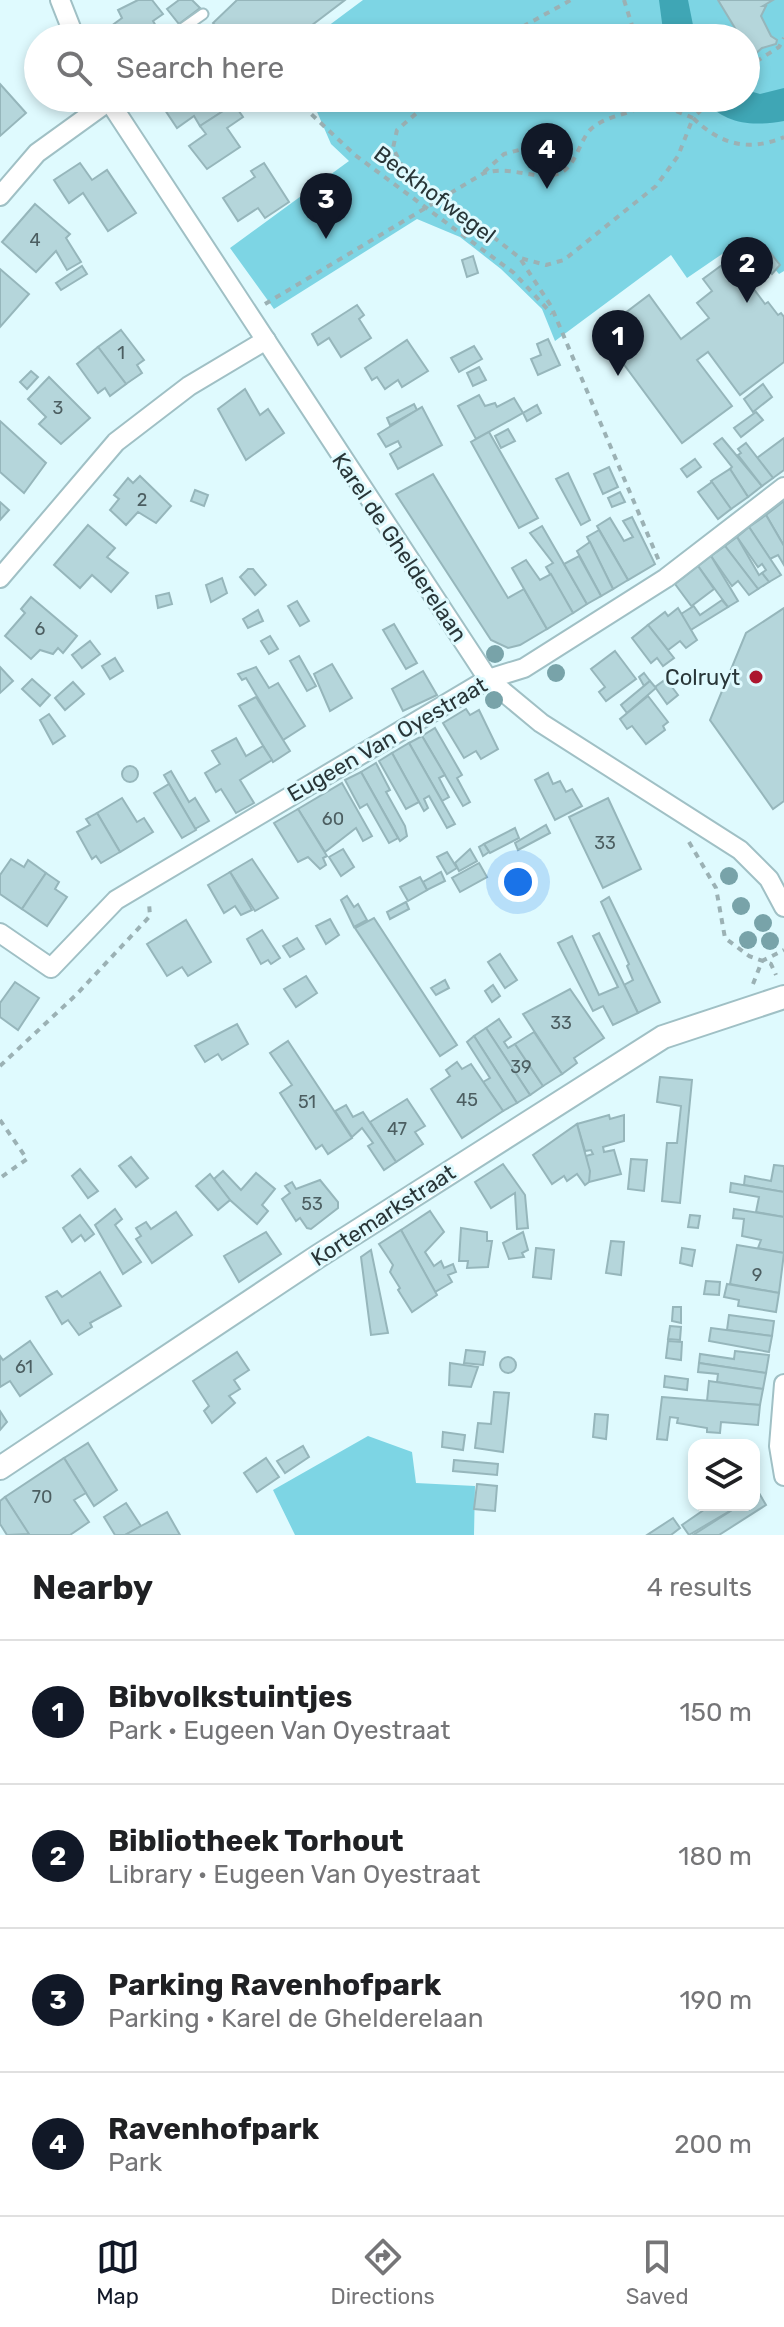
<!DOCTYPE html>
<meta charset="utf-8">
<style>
body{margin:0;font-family:Rubik,sans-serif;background:#f6f6f6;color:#202124}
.controls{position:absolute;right:24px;bottom:24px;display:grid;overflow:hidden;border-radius:16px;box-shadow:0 4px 12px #0003}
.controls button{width:72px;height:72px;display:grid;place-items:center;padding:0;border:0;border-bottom:2px solid #e0e0e0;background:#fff;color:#202124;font:40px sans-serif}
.you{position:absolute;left:518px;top:882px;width:28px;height:28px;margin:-20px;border:6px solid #fff;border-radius:50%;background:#1a73e8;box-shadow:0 0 0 12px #1a73e833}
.badge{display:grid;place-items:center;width:52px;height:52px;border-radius:50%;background:#111827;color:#fff;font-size:26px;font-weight:700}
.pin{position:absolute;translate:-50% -66px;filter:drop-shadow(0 2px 4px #0008)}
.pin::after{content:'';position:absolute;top:42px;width:28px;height:24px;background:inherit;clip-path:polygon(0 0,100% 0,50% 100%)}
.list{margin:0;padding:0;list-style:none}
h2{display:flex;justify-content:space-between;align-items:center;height:104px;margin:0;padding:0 32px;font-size:34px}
h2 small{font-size:26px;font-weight:400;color:#757577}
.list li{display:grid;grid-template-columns:52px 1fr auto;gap:24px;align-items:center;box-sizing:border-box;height:144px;padding:0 32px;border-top:2px solid #e0e0e0}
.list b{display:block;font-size:30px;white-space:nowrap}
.list p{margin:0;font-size:26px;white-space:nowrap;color:#757577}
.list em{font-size:26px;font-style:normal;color:#757577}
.icon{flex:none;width:44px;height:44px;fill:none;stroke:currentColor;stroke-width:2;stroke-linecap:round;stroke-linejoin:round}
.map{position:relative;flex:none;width:784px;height:1535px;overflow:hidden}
.search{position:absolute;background:#fff;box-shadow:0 4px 12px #0003;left:24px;right:24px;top:24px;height:88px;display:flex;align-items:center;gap:20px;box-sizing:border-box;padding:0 28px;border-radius:44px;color:#757577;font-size:30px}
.sheet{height:680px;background:#fff}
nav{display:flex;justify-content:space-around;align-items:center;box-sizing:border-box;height:112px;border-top:2px solid #e0e0e0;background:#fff;font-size:22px;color:#757577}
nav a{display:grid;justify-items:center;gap:4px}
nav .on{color:#111827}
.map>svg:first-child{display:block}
.green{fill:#7dd5e4}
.water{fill:#3fa6b5}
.building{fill:#b5d6db;stroke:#96b6bb;stroke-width:2}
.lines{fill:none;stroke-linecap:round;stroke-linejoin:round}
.service-casing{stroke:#a0c0c5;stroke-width:13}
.minor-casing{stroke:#a0c0c5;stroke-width:22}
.tertiary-casing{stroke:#a0c0c5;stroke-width:26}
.path{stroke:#9bb1b4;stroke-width:4;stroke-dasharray:6 6;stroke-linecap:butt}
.service{stroke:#fff;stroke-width:9}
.minor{stroke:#fff;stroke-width:18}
.tertiary{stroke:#fff;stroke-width:22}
.tree{fill:#78a3a9}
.poi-dot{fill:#ac172f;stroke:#dffafe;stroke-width:3}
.labels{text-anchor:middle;stroke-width:6;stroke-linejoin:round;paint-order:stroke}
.number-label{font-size:18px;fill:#4c5e61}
.street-label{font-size:22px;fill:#293638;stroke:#dffafe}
.poi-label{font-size:22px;fill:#293638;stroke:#dffafe;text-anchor:end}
</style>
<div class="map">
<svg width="784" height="1535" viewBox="0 0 784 1535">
<rect width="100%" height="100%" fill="#dffafe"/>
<g class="green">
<path d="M363,0h421v271l-5,3 -32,-37 -60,41 -16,-23 -116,86 -13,-32 -41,-40 -41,-32 -43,-18 -143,90 -44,-61 119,-87 -18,-17 -20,-46h435v-60h-434z"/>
<path d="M368,1436l44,16 4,31 59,3 -1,49h-179l-22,-45z"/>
</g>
<g class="water">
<path d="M659,0h29l5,25 8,13h-37z"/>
<path d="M784,88v33c-36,6 -57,3 -84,-23h46v-8l14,4z"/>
</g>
<g class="building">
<path d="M138,0h14l11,14 -10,7 3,5 -16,12h-20l-10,-11 12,-9 -4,-8z"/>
<path d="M179,0h13l8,8 -21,16 -12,-15z"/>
<path d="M237,0h108l-50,38h-69l-13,-15z"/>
<path d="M718,0h55l-10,6h3l-5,10 10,20 6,4 -1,4 -14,4 -16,14v-24h-5z"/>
<path d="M0,84l26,29 -26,23z"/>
<path d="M157,98h39l6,9 12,-9h29l-43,28 -6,-10 -17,12z"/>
<path d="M234,104l9,13 -16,11 13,19 -33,22 -18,-23 17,-12 -6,-8z"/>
<path d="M80,163l12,17 15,-10 29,43 -28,18 -25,-38 -14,10 -15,-23z"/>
<path d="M264,163l25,39 -24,16 -7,-10 -20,13 -15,-23 32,-21 -4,-6z"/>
<path d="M35,204l35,30 -4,4 15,24 -14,8 -11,-19 -20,21 -34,-30z"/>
<path d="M765,246l15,19 -8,9 -16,-21z"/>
<path d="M745,248l23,29 -15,11 12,16 3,-2 10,13 3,-2 3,4v45l-44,33 -32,-43 -11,8 35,46 -50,37 -82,-111 49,-37 32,44 28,-21 -12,-15 15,-12 -9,-12z"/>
<path d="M473,256l5,17 -11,4 -5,-17z"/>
<path d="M82,266l5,8 -26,16 -5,-7z"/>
<path d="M0,269l29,25 -29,33z"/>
<path d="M357,305l7,10 -5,4 12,19 -30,19 -12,-19 -11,7 -6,-11z"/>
<path d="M121,330l23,30 -7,5 5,8 -16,11 -28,-37z"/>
<path d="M548,339l12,26 -22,10 -7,-16 10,-4 -4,-11z"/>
<path d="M407,340l21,31 -26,16 -4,-7 -13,9 -8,-12 -5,3 -7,-12z"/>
<path d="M474,346l8,13 -23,13 -8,-14z"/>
<path d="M98,347l28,37 -16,12 -5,-8 -7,5 -21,-29z"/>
<path d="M479,367l7,13 -13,6 -6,-13z"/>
<path d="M31,371l7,6 -11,12 -7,-7z"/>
<path d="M49,377l41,41 -29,26 -22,-20 7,-7 -18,-18z"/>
<path d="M763,384l9,13 -19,15 -9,-13z"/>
<path d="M245,389l15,26 8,-6 16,24 -38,27 -28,-51z"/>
<path d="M479,395l6,11 10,-3 2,4 17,-9 9,15 -47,26 -18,-33z"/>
<path d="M414,404l3,6 -27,15 -3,-7z"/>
<path d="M537,405l4,8 -14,8 -4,-8z"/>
<path d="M422,407l20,38 -44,24 -8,-15 11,-7 -3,-6 -12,6 -8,-13z"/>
<path d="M756,412l7,8 -22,17 -7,-9z"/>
<path d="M0,421l46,42 -22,30 -24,-21z"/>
<path d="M508,429l7,12 -14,7 -6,-12z"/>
<path d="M489,432l49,86 -19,10 -48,-86z"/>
<path d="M722,438l40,48 -14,11 -18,-28 2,-2 -18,-23z"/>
<path d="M784,438v32l-11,8 -16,-20z"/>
<path d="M746,443l27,35 -11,8 -24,-31 3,-2 -3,-4z"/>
<path d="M695,459l6,8 -14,10 -6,-8z"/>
<path d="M609,467l9,20 -15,7 -9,-20z"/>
<path d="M730,469l18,28 -17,12 -20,-28z"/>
<path d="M568,473l22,47 -9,5 -25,-46z"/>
<path d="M433,474l75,124 16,-9 23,40 -27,16 -12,3 -17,-8 -95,-146z"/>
<path d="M140,476l31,30 -15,17 -18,-11 -12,13 -16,-15 9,-11 -5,-4 14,-17 5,5z"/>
<path d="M712,482l19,27 -13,10 -20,-27z"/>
<path d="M195,490l13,5 -4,11 -13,-5z"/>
<path d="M620,492l5,10 -13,5 -4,-9z"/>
<path d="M784,501v45l-18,-31z"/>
<path d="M0,502l9,8 -9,10z"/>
<path d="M766,515l18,31v19l-6,-10 -8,4 -21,-32z"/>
<path d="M632,517l23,47 -27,16 -31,-54 13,-8 14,23 9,-4 -10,-16z"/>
<path d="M88,525l27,23 -8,9 21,16 -17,19 -19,-17 -12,13 -26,-23z"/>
<path d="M542,526l45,78 -14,9 -27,-46 7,-4 -23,-30z"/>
<path d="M749,527l32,48 -12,7 -7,-9 4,-3 -4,-6 -4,3 -21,-30z"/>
<path d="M599,530l29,50 -15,9 -26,-52z"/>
<path d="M737,537l22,38 3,-2 7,9 -11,7 -33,-43z"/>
<path d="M590,542l23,47 -12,7 -24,-45z"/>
<path d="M725,546l33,43 -9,6 -11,-14 -6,5 -21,-30z"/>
<path d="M579,556l22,40 -14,8 -23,-40z"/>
<path d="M711,556l27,45 -10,6 -30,-41z"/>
<path d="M526,560l14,20 11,-6 22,39 -26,16 -35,-61z"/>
<path d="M698,566l16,23 -21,16 7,10 22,-15 6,7 -39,24 -8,-17 11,-7 -17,-23z"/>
<path d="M248,569h5l13,16 -11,10 -15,-18z"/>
<path d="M222,578l5,15 -16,9 -5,-17z"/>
<path d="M169,593l3,11 -14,4 -2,-12z"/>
<path d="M31,597l46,39 -14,17 -5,-5 -5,6 -13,-4 -9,9 -26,-23 20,-23 -4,-4z"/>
<path d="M297,601l12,20 -9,5 -12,-20z"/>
<path d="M678,608l19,32 -11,8 -6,-7 -12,9 -20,-25 17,-13 3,4z"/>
<path d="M784,608v193l-11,8 -63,-89 36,-87z"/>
<path d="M258,610l5,11 -15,7 -5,-9z"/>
<path d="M394,624l23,39 -11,6 -23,-39z"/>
<path d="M648,625l26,33 -11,8 -6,-8 -6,5 -19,-25z"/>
<path d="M270,636l8,13 -9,5 -8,-13z"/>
<path d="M90,641l10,13 -18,14 -10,-13z"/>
<path d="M615,651l21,28 -30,22 -7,-9 6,-5 -14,-18z"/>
<path d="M299,656l17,30 -9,5 -17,-30z"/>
<path d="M115,658l8,13 -13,8 -8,-13z"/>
<path d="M332,664l20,34 -22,13 -16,-37z"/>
<path d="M0,667l13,14 -13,12z"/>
<path d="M256,667l13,21 9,-5 27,43 -22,14 -37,-62 -4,2 -4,-6z"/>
<path d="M423,671l14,24 -34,16 -11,-22z"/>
<path d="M644,673l6,8 -6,5 -5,-9z"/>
<path d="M32,679l18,16 -10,11 -18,-17z"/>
<path d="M666,679l12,16 -11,9 -12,-17z"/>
<path d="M650,681l6,7 -29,25 -6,-8z"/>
<path d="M73,682l11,12 -19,16 -10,-12z"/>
<path d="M648,696l20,26 -5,4 2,4 -19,14 -14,-18 -5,3 -7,-10z"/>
<path d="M256,697l34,54 -17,11 -34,-56z"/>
<path d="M466,709l4,6 9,-5 19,39 -17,10 -5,-8 -12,7 -21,-35z"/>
<path d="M49,714l16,22 -12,8 -13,-24z"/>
<path d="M435,728l27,47 -5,3 13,24 -7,4 -41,-70z"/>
<path d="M422,736l23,39 -6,3 10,19 -7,4 -33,-58z"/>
<path d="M236,738l10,18 17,-10 9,14 -32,20 14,23 -18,10 -15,-24 -5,3 -11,-19 15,-9 -8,-13z"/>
<path d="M409,743l46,81 -8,4 -18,-32 -5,3 4,9 -4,3 -32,-58z"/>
<path d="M392,753l27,49 -13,7 -27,-48z"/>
<path d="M376,763l14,27 -4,2 19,34 2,10 -7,5 -39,-69z"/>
<circle cx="130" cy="774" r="8"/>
<path d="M171,771l18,31 6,-4 14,23 -14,8 -31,-54z"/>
<path d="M361,772l37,66 -9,5 -22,-39 -7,4 -15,-28z"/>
<path d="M548,773l5,11 7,-3 6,11 6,-3 10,17 -27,14 -20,-40z"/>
<path d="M342,783l30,53 -9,5 -7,-13 -31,24 -27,-43z"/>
<path d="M169,784l27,46 -14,8 -28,-45z"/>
<path d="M122,798l15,24 7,-4 9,14 -33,20 -23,-39z"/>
<path d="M608,798l33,71 -38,19 -34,-71z"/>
<path d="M298,809l29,47 -4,2 3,7 -6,4 -12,-12 -10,5 -24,-39z"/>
<path d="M97,813l23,39 -19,11 -5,-7 -4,3 -15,-27 13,-7 -4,-6z"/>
<path d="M546,825l4,8 -32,17 -3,-7z"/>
<path d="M515,828l4,10 -29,15 -6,-9z"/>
<path d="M484,844l5,8 -6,4 -4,-9z"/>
<path d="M343,849l11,18 -13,9 -12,-19z"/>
<path d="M470,849l7,12 -18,10 -4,-8z"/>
<path d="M447,852l10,16 -10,6 -10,-17z"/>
<path d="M11,859l13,8 4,-7 18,13 -24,36 -22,-15v-19z"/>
<path d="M252,859l26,39 -23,13 -25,-39z"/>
<path d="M479,863l8,14 -27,15 -8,-14z"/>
<path d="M230,872l22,38 -11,5 -6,-9 -11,7 -16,-28z"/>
<path d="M441,872l4,9 -18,9 -4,-8z"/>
<path d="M46,873l13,9 -4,7 12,8 -20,29 -25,-17z"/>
<path d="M420,877l7,13 -19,11 -8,-14z"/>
<path d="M347,896l7,11 4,-3 9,16 -13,7 -13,-27z"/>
<path d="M609,897l51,105 -22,11 -14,-28 9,-5 -6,-14 2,-2 -28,-62z"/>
<path d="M406,902l3,7 -19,10 -3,-7z"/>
<path d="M374,918l83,127 -17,11 -85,-128z"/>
<path d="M330,919l9,16 -13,9 -10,-18z"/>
<path d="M186,920l25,42 -23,14 -6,-9 -15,9 -20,-32z"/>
<path d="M262,930l18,28 -9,6 -3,-4 -7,4 -14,-25z"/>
<path d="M599,933l39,80 -25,12 -10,-19 -10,5 -35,-68 14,-7 27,59 19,-8 -25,-51z"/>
<path d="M297,938l7,11 -14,8 -7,-11z"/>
<path d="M500,954l17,26 -12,8 -17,-26z"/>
<path d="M306,976l11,17 -21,14 -12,-18z"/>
<path d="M445,980l4,8 -13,7 -5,-7z"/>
<path d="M15,982l24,16 -21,32 -18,-13v-14z"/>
<path d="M493,985l7,11 -8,6 -7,-11z"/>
<path d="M570,989l34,49 -30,20 3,5 -15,11 -39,-60z"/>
<path d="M499,1019l12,18 -7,5 4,6 7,-4 28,42 -13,9 -44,-67z"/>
<path d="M237,1024l11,20 -26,16 -4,-6 -13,8 -10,-16z"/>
<path d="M486,1028l44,67 -13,8 -43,-67z"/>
<path d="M534,1032l28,42 -19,12 -28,-42z"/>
<path d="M474,1036l43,67 -14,8 -20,-29 7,-4 -23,-36z"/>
<path d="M288,1041l64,97 -24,16 -6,-9 -6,4 -36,-56 12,-8 -22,-32z"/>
<path d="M457,1062l5,7 9,-5 32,47 -41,27 -31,-49 19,-13 -4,-6z"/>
<path d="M660,1077l32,3 -12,123 -18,-2 5,-58h10l4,-37 -24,-4z"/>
<path d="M407,1099l18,27 -10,6 8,12 -27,18 -26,-40z"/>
<path d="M346,1105l7,12 10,-5 33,50 -12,8 -16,-24 5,-3 -11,-15 -10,9 -17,-26z"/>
<path d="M609,1115l1,4 14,-4v26l-21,6 1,5 10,-2 7,24 -32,8 -3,-26 7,-2 -2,-4 -6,1 -8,-27z"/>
<path d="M577,1124l13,47 -1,11 -4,3 -8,-11 -10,7 -3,-5 -12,8 -19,-29z"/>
<path d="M131,1157l17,21 -12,9 -17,-21z"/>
<path d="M631,1159l16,1 -3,31 -16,-2z"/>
<path d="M503,1164l22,31 3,33 -11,1 -2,-36 -24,15 -16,-26z"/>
<path d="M774,1165l10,1v26l-40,-7 1,-9 26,5z"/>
<path d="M80,1169l18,22 -10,7 -16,-22z"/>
<path d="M223,1171l18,19 15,-17 19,16 -13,16 6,6 -11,13 -27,-24 -16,-21z"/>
<path d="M210,1174l20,26 -12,10 -22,-24z"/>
<path d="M320,1180l18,22v6l-27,21 -4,-1 -7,-10 -4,3 -14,-22 8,-6 -5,-7 7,-4 4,7z"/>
<path d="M731,1183l53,9v25l-28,-5 3,-15 -29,-5z"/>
<path d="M115,1209l7,10 -7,6 26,37 -18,12 -28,-49z"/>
<path d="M734,1209l50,8v36l-26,-5 3,-8 -19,-4 2,-17 -11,-1z"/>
<path d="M430,1211l14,21 -19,20 9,14 7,-5 3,7 9,-4 3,8 -8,3 4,7 -17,10 -34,-62z"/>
<path d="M176,1212l16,23 -40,28 -16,-24 5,-3 -5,-8 10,-6 5,7z"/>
<path d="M80,1215l14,19 -9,7 -4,-6 -9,7 -9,-14z"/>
<path d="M690,1215l10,1 -2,12 -10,-1z"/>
<path d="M461,1228l26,4v9h5l-4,26 -21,1 1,-7h-9z"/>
<path d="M401,1230l36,65 -25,17 -14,-22 2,-2 -10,-16 3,-7 -14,-21z"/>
<path d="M266,1232l15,22 -42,28 -15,-26z"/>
<path d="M523,1232l5,18 -6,3 2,4 -15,2 -6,-16z"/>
<path d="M611,1241l13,1 -3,33 -15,-2z"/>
<path d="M737,1245l47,8 -5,40 -49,-9z"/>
<path d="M536,1248l18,2 -3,29 -18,-2z"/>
<path d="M682,1248l13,2 -3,16 -12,-3z"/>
<path d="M371,1250l17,83 -17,2 -10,-78z"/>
<path d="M100,1272l21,34 -31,17 2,4 -13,8 -11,-15 -6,4 -16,-27 11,-6 5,6z"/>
<path d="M706,1281l14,1 -1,13 -15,-1z"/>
<path d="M727,1284l52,9 -3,19 -38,-6 1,-6 -15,-3z"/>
<path d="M673,1307h8v16l-9,-2z"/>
<path d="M729,1315l45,6 -2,15 -45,-6z"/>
<path d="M670,1326l11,1 -1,13 -12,-1z"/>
<path d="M711,1328l61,8 -3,16 -60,-11z"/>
<path d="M30,1341l22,33 -32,22 -10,-15 -10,6v-31l3,4z"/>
<path d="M668,1341l14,1 -1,18 -15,-2z"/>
<path d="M466,1350l19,2 -2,13 -19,-2z"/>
<path d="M735,1351l34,4 -3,18 -67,-10 1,-9 34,5z"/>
<path d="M237,1352l12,18 -15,10 6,9 -11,7 6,7 -23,20 -8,-12 5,-5 -16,-25z"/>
<circle cx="508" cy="1365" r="8"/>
<path d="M450,1363l28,4 -7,20 -22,-2z"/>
<path d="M699,1363l67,10 -3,16 -46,-7 1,-8 -20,-2z"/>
<path d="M665,1376l23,3 -1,11 -23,-3z"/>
<path d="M709,1381l54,8 -3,16 -53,-4z"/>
<path d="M494,1392l15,1 -6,59 -28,-4 3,-25 13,1z"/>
<path d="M662,1397l98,8 -2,20 -37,-3 -1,11 -13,-1v-4l-30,-5 1,-5 -8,-1 -3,23 -10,-1z"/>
<path d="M0,1411l7,11 -7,8z"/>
<path d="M595,1414l13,1 -2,24 -13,-2z"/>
<path d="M443,1432l22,3 -2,15 -21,-3z"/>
<path d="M88,1443l29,47 -23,16 -30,-48z"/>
<path d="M303,1446l6,11 -24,16 -8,-12z"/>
<path d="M64,1458l22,35 -12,7 15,22 -19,13h-41l-24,-38z"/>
<path d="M266,1458l13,19 -22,15 -13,-19z"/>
<path d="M454,1460l44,4 -1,11 -44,-4z"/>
<path d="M477,1484l20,2 -2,25 -21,-2z"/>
<path d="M759,1493l7,12 -47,30h-26l47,-30h14v-9z"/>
<path d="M5,1497l24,37 -22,1 -7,-11v-23z"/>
<path d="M126,1503l15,23 -16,9h-10l-11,-18z"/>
<path d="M711,1505h29l-51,30 -7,-10z"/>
<path d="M167,1512l13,23h-55l16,-9z"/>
<path d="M673,1518l7,10 -9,7h-24z"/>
</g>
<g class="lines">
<g class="service-casing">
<path id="service" d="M169,38l34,-24"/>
</g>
<g class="minor-casing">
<g id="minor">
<path d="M60,0l15,38"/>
<path d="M107,98l381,581 53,44 199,127 29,29 15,28"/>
<path d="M0,196l37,-43 72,-52"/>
<path d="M0,578l116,-136 73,-56 77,-46"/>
<path d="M0,933l51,35 65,-68 372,-221 36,-11 142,-90 118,-91"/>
<path d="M784,1384l-5,62 5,30"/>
</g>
</g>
<g class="tertiary-casing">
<path id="tertiary" d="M0,1468l317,-211 346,-220 121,-40"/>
</g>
<g class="path">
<path d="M624,0l12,38"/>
<path d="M212,25l11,13"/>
<path d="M502,38l69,-38"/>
<path d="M746,68l33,-21 5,-9"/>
<path d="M294,98l61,57 159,118 38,41"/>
<path d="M434,98l-37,32 -4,18 12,24 36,24 79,62 26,7 18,-5 92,-74 22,-30 15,-38c28,27 56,34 91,19"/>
<path d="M657,98l7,8 29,12 20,-20"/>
<path d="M484,172l20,-18 15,-4 29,25"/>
<path d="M521,260l30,46 108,255"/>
<path d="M265,304l219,-131c27,-7 44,5 68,2 24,-2 25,-32 39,-46 17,-16 46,-13 60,-31"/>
<path d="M689,842l27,46 9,50 24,18 22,8 5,11"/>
<path d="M753,984l9,-23 22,-11"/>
<path d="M0,1066l77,-72 73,-78 -1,-13"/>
<path d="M0,1120l27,39 -27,19"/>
</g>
<use href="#service" class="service"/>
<use href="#minor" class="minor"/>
<use href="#tertiary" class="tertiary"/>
</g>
<g class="tree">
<circle cx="495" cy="654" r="9"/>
<circle cx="556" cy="673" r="9"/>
<circle cx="494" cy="700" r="9"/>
<circle cx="729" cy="876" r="9"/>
<circle cx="741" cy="906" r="9"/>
<circle cx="763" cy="923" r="9"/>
<circle cx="748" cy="940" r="9"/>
<circle cx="770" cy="941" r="9"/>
</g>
<circle class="poi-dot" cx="756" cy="677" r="8"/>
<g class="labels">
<g class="number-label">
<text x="35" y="246">4</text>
<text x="121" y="359">1</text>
<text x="58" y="414">3</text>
<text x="142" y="506">2</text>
<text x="40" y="635">6</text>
<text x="333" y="825">60</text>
<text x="605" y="849">33</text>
<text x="561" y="1029">33</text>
<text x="521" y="1073">39</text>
<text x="467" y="1106">45</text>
<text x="307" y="1108">51</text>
<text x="397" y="1135">47</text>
<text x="312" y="1210">53</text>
<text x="757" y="1281">9</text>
<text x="24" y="1373">61</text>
<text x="42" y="1503">70</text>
</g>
<g class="street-label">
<text transform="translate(435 194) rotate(37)" y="8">Beckhofwegel</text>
<text transform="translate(400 547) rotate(56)" y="8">Karel de Ghelderelaan</text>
<text transform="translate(387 739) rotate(-30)" y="8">Eugeen Van Oyestraat</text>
<text transform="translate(383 1215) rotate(-33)" y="8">Kortemarkstraat</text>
</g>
<g class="poi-label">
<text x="740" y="685">Colruyt</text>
</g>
</g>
</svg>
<div class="controls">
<button><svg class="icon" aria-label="layers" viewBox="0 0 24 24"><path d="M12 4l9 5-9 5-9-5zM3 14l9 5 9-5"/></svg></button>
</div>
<div class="you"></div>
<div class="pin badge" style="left:618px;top:376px">1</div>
<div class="pin badge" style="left:747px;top:303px">2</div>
<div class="pin badge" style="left:326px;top:239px">3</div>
<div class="pin badge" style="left:547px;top:189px">4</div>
<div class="search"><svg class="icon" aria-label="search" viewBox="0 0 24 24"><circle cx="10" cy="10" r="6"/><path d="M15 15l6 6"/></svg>Search here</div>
</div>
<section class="sheet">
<h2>Nearby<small>4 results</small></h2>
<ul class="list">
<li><span class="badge">1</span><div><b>Bibvolkstuintjes</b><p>Park · Eugeen Van Oyestraat</p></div><em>150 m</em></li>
<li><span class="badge">2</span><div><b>Bibliotheek Torhout</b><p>Library · Eugeen Van Oyestraat</p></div><em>180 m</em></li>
<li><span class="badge">3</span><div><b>Parking Ravenhofpark</b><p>Parking · Karel de Ghelderelaan</p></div><em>190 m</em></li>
<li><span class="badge">4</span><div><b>Ravenhofpark</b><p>Park</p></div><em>200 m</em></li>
</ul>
</section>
<nav>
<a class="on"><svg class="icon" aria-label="map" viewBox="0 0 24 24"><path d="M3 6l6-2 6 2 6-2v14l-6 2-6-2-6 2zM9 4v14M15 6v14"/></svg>Map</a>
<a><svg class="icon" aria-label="directions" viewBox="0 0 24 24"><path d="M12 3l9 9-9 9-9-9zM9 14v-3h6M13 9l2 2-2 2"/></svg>Directions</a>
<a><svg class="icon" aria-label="saved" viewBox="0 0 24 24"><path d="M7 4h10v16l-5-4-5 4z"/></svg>Saved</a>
</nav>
